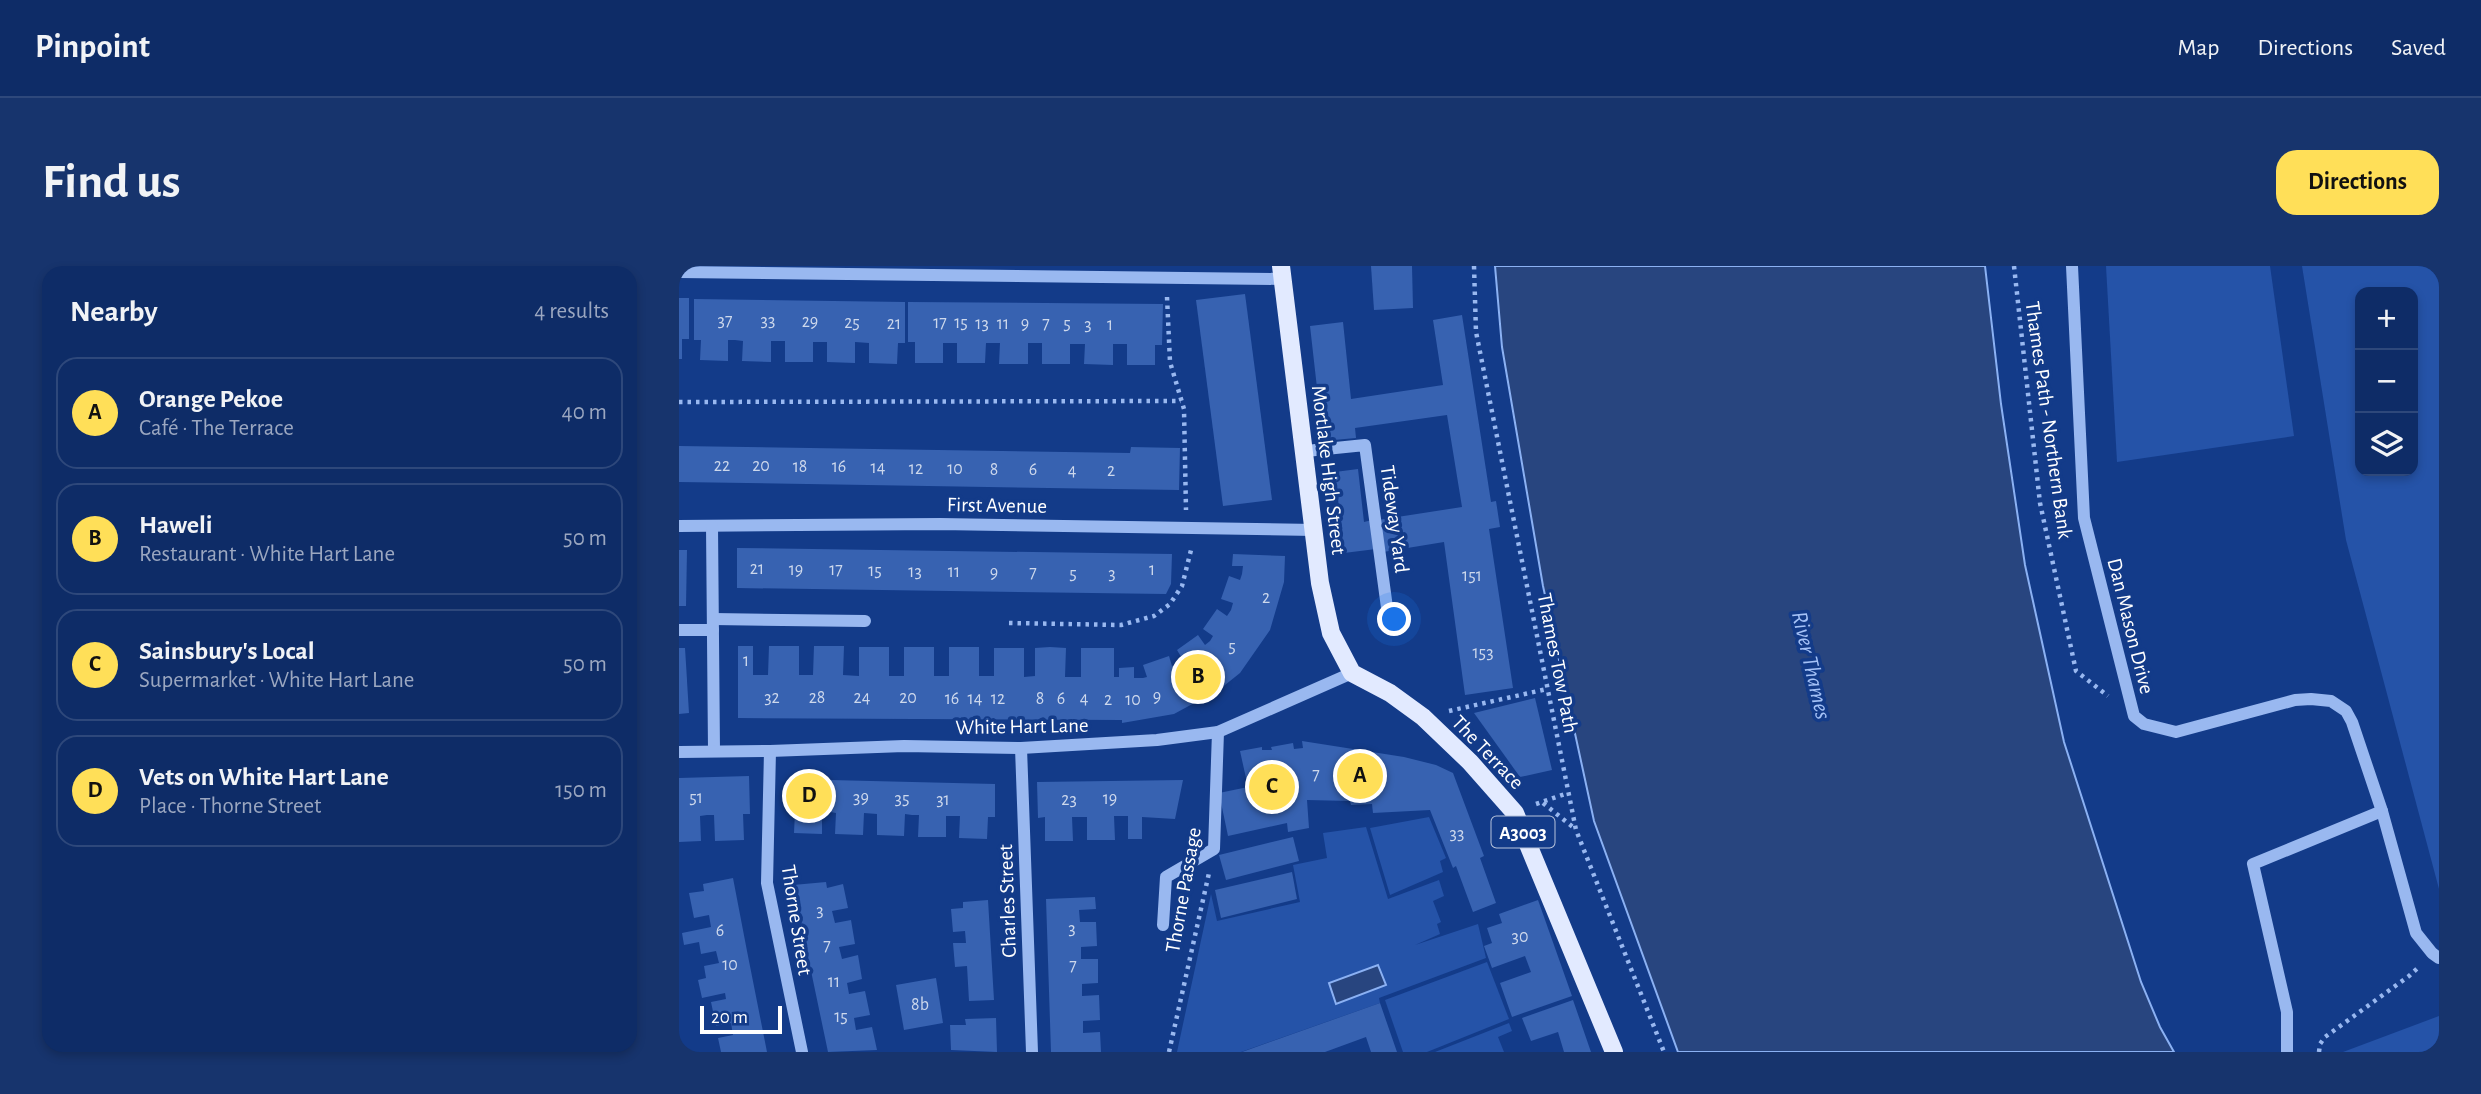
<!DOCTYPE html>
<meta charset="utf-8">
<style>
body{margin:0;font-family:"Alegreya Sans",sans-serif;background:#17346d;color:#f1f3f6}
.controls{position:absolute;right:21px;top:21px;display:grid;overflow:hidden;border-radius:14px;box-shadow:0 4px 10px #0003}
.controls button{width:63px;height:63px;display:grid;place-items:center;padding:0;border:0;border-bottom:2px solid #2e487b;background:#0e2c67;color:#f1f3f6;font:35px sans-serif}
.scale{position:absolute;left:21px;bottom:18px;width:82px;box-sizing:border-box;padding-left:7px;border:4px solid #fff;border-top:0;font-size:19px;line-height:24px;white-space:nowrap;color:#fff;-webkit-text-stroke:5px #133b89;paint-order:stroke}
.you{position:absolute;left:716px;top:354px;width:24px;height:24px;margin:-18px;border:5px solid #fff;border-radius:50%;background:#1a73e8;box-shadow:0 0 0 10px #1a73e833}
.badge{display:grid;place-items:center;width:46px;height:46px;border-radius:50%;background:#ffdf58;color:#111;font-size:23px;font-weight:700}
.pin{position:absolute;translate:-50% -50%;border:4px solid #fff;box-shadow:0 2px 7px #0006}
.list{margin:0;padding:0;list-style:none}
h2{display:flex;justify-content:space-between;align-items:center;height:91px;margin:0;padding:0 28px;font-size:30px}
h2 small{font-size:23px;font-weight:400;color:#9ba7c0}
.list li{display:grid;grid-template-columns:46px 1fr auto;gap:21px;align-items:center;box-sizing:border-box;height:112px;margin:0 14px 14px;padding:0 14px;border:2px solid #2e487b;border-radius:21px}
.list b{display:block;font-size:26px;white-space:nowrap}
.list p{margin:0;font-size:23px;white-space:nowrap;color:#9ba7c0}
.list em{font-size:23px;font-style:normal;color:#9ba7c0}
.icon{flex:none;width:38px;height:38px;fill:none;stroke:currentColor;stroke-width:2;stroke-linecap:round;stroke-linejoin:round}
.map{position:relative;flex:none;width:1760px;height:786px;overflow:hidden;border-radius:21px}
header{display:flex;align-items:center;gap:42px;box-sizing:border-box;height:98px;padding:0 35px;background:#0e2c67;border-bottom:2px solid #2e487b}
header strong{font-size:33px}
nav{display:flex;gap:38px;margin-inline-start:auto;font-size:24px}
.intro{display:flex;align-items:center;justify-content:space-between;box-sizing:border-box;height:168px;padding:0 42px}
h1{margin:0;font-size:49px}
.button{padding:18px 32px;border-radius:21px;background:#ffdf58;color:#111;font-size:24px;font-weight:700}
main{display:flex;gap:42px;padding:0 42px}
aside{flex:1;background:#0e2c67;border-radius:21px;box-shadow:0 4px 10px #0003}
.map>svg:first-child{display:block}
.green{fill:#2553a8;fill-rule:evenodd}
.water{fill:#28457f;stroke:#8bb1f3;stroke-width:2}
.building{fill:#3762b1}
.lines{fill:none;stroke-linecap:round;stroke-linejoin:round}
.path{stroke:#99b8f0;stroke-width:4.5;stroke-dasharray:3.5 5;stroke-linecap:butt}
.minor{stroke:#99b8f0;stroke-width:12}
.major{stroke:#e2eaff;stroke-width:18}
.labels{text-anchor:middle;stroke-width:7;stroke-linejoin:round;paint-order:stroke}
.number-label{font-size:18px;fill:#cdd8ec}
.shield{fill:#133b89;stroke:#b8c4dc;stroke-width:2}
.shield-label{font-size:19px;font-weight:bold;fill:#fff}
.street-label{font-size:21px;fill:#fff;stroke:#133b89}
.water-label{font-size:23px;font-style:italic;fill:#a5c2f7;stroke:#133b89}
</style>
<header>
<strong>Pinpoint</strong>
<nav><a>Map</a><a>Directions</a><a>Saved</a></nav>
</header>
<div class="intro"><h1>Find us</h1><a class="button">Directions</a></div>
<main>
<aside>
<h2>Nearby<small>4 results</small></h2>
<ul class="list">
<li><span class="badge">A</span><div><b>Orange Pekoe</b><p>Café · The Terrace</p></div><em>40 m</em></li>
<li><span class="badge">B</span><div><b>Haweli</b><p>Restaurant · White Hart Lane</p></div><em>50 m</em></li>
<li><span class="badge">C</span><div><b>Sainsbury's Local</b><p>Supermarket · White Hart Lane</p></div><em>50 m</em></li>
<li><span class="badge">D</span><div><b>Vets on White Hart Lane</b><p>Place · Thorne Street</p></div><em>150 m</em></li>
</ul>
</aside>
<div class="map">
<svg width="1760" height="786" viewBox="0 0 1760 786">
<rect width="100%" height="100%" fill="#133b89"/>
<g class="green">
<path d="M1427,0h164l24,170 -177,26z"/>
<path d="M1623,0h137v623l-93,-349zM1681,26h53v179h-53z"/>
<path d="M750,551l17,41 -6,3 3,11 -53,23 -20,-67z"/>
<path d="M687,561l22,72 51,-19 5,16 -11,5 8,21 -4,2 3,10 -25,11 63,-21 8,34 -107,40 1,5 -139,49h-64l34,-158 6,27 83,-19 -7,-37 34,-7 -4,-25z"/>
<path d="M808,696l22,57 -82,33h-24l-18,-52z"/>
<path d="M1760,750v36h-96z"/>
<path d="M830,757l3,8 -14,6 6,15h-69z"/>
</g>
<g class="water">
<path d="M816,0h490l16,138 24,161 39,177 77,240 19,45 14,25h-496l-84,-231 -51,-235 -41,-239z"/>
<path d="M699,699l8,20 -50,19 -7,-21z"/>
</g>
<g class="building">
<path d="M692,0h41l1,42 -39,2z"/>
<path d="M566,28l27,206 -49,6 -27,-206z"/>
<path d="M0,32h10v41h-7v20h-3z"/>
<path d="M15,33l211,3v41h-7l-1,21 -28,-1v-20l-14,-1v21l-28,-1v-20h-14v20h-28v-21h-14v21l-29,-1 1,-20 -8,-1h-7v21l-28,-1 1,-20h-7z"/>
<path d="M229,36l255,2 -1,41h-7v20h-28v-21h-14v21l-29,-1 1,-20h-15v20h-28v-21h-14v21h-29l1,-21h-14l-1,20h-28v-20h-14v20h-28v-21h-7z"/>
<path d="M783,49l29,187 5,-1 4,26 -11,2 24,159 -48,7 -21,-153 -61,10 -5,-32 84,-13 -15,-92 -92,13 1,10 -33,3 -13,-115 33,-4 8,77 92,-14 -10,-65z"/>
<path d="M0,180l451,7 1,-6 49,1 -1,42 -500,-8z"/>
<path d="M679,203l6,53 8,-2 4,29 -32,4 -9,-81z"/>
<path d="M58,282l435,6 -1,30 -5,10 -429,-6z"/>
<path d="M0,284h8l-1,56h-7z"/>
<path d="M554,288l52,2 -1,26 -14,48 -30,43 -20,16 -46,25 -52,9v-3l-384,-2v-72h15v29h15l1,-29h30v29h14l1,-29h30l-1,29 16,1v-29h30v29h15v-29h30v29h15v-29h30v29h15v-28h30v29l11,-1v-28l15,-1 16,1 -1,29h16v-29h33v29h5v-9l15,-1v11h9l4,-1 -4,-12 26,-9 3,10 7,-2 4,-4 -6,-10 21,-15 7,10 5,-4 3,-5 -10,-7 14,-20 10,7 4,-6 2,-7 -12,-4 8,-23 11,4 2,-6 1,-8h-11z"/>
<path d="M0,382h6l4,65 -10,1z"/>
<path d="M856,432l17,72 -32,7 -46,-64z"/>
<path d="M623,475l102,16 32,8 17,8 31,83 -4,2 16,45 -23,9 -17,-46 -3,2 -23,-58 -57,3 -1,-9 -21,1 -1,-4 -43,-1 2,28 -21,4 -1,-9 -59,13 -9,-43 29,-6 -8,-36 22,-4v3h10l-1,-3 22,-4 1,6 9,-1z"/>
<path d="M70,510l1,38h-7l1,26 -29,1 -1,-26h-7l-7,1 1,25 -22,1v-64z"/>
<path d="M110,513l206,5v33h-7l-1,22 -28,-1 1,-22h-14v21h-28l1,-22h-7l-7,-1 -1,22 -27,-1v-21l-13,-1 -1,22 -28,-1 1,-21 -6,-1h-8v22l-28,-1 1,-22h-7z"/>
<path d="M504,514l-8,39 -33,-2v22h-14v-23h-14l1,24h-28v-23h-15l1,24h-28v-24l-7,1 -1,-36z"/>
<path d="M614,571l6,24 -73,19 -7,-25z"/>
<path d="M613,606l5,27 -76,19 -6,-28z"/>
<path d="M54,612l14,73 20,101h-46l-3,-14 15,-3 -2,-12 -15,3 -5,-24 15,-3 -1,-6 -23,5 -4,-18 8,-2 -2,-12 15,-3 -3,-12 -15,3 -2,-12 -15,3 -2,-12 29,-6 -2,-12 -15,3 -5,-25 15,-2 -1,-7z"/>
<path d="M147,616l1,6 16,-4 5,24 -16,3 3,12 16,-3 4,24 -16,3 3,12 16,-4 4,24 -15,4 2,11 16,-3 5,24 -16,3 2,12 16,-3 5,23 -49,2 -35,-167z"/>
<path d="M416,631l1,12 -17,1 1,12h16l1,24 -16,1v12h17v24l-16,1v12l17,-1 1,25 -17,1v12l17,-1 1,20h-50l-5,-153z"/>
<path d="M309,634l6,100 -25,1 -2,-35 -12,1 -2,-24h13l-1,-12 -12,1 -2,-23 12,-1v-6z"/>
<path d="M859,634l34,96 -60,21 -12,-34 31,-11 -6,-16 -33,12 -8,-22 8,-3 -5,-15 15,-5 -3,-9z"/>
<path d="M257,712l7,45 -39,7 -8,-45z"/>
<path d="M894,734l18,52h-27l-6,-20 -27,9 -9,-23z"/>
<path d="M701,737l17,49h-26l-5,-15 -41,15h-83z"/>
<path d="M317,752l1,34 -46,-2 -1,-25h16l-1,-6z"/>
</g>
<g class="lines">
<g class="path">
<path d="M795,0l2,66 100,498 88,222"/>
<path d="M1335,0l26,237 36,168 32,25"/>
<path d="M488,31l3,65 14,47 2,101"/>
<path d="M0,136l502,-1"/>
<path d="M330,357l112,2 33,-9 16,-12 12,-18 10,-40"/>
<path d="M770,445l98,-22"/>
<path d="M864,537l31,25"/>
<path d="M857,538l32,-11"/>
<path d="M490,786l40,-179"/>
<path d="M1640,786l1,-8 5,-7 84,-61 11,-10"/>
</g>
<g class="minor">
<path d="M1393,0l12,252 50,198 10,8 32,8 119,-32 16,-1 20,2 15,10 6,11 30,89 34,122 16,20 7,5"/>
<path d="M0,6l602,7"/>
<path d="M627,185l59,-6 23,170"/>
<path d="M0,260l261,-2 375,6"/>
<path d="M33,260l2,225"/>
<path d="M34,353l152,2"/>
<path d="M0,364h34"/>
<path d="M342,482l11,304"/>
<path d="M91,485l-3,132 35,169"/>
<path d="M0,486l91,-1 134,-5 117,2 136,-8 61,-8 134,-59"/>
<path d="M484,659l3,-48 48,-28 4,-117"/>
<path d="M1608,786v-40l-34,-148 129,-53"/>
</g>
<path class="major" d="M602,0l39,317 11,50 21,40 38,20 33,24 47,45 45,51 99,239"/>
</g>
<g class="labels">
<g class="number-label">
<text x="46" y="60">37</text>
<text x="89" y="60">33</text>
<text x="131" y="61">29</text>
<text x="173" y="62">25</text>
<text x="261" y="62">17</text>
<text x="282" y="62">15</text>
<text x="215" y="63">21</text>
<text x="303" y="63">13</text>
<text x="324" y="63">11</text>
<text x="346" y="63">9</text>
<text x="367" y="63">7</text>
<text x="388" y="63">5</text>
<text x="409" y="64">3</text>
<text x="431" y="64">1</text>
<text x="43" y="205">22</text>
<text x="82" y="205">20</text>
<text x="121" y="206">18</text>
<text x="160" y="206">16</text>
<text x="199" y="207">14</text>
<text x="237" y="208">12</text>
<text x="276" y="208">10</text>
<text x="315" y="209">8</text>
<text x="354" y="209">6</text>
<text x="393" y="210">4</text>
<text x="432" y="210">2</text>
<text x="78" y="308">21</text>
<text x="117" y="309">19</text>
<text x="157" y="309">17</text>
<text x="473" y="309">1</text>
<text x="196" y="310">15</text>
<text x="236" y="311">13</text>
<text x="275" y="311">11</text>
<text x="315" y="312">9</text>
<text x="354" y="312">7</text>
<text x="394" y="313">5</text>
<text x="433" y="313">3</text>
<text x="793" y="315">151</text>
<text x="587" y="337">2</text>
<text x="553" y="386">5</text>
<text x="804" y="392">153</text>
<text x="67" y="400">1</text>
<text x="478" y="436">9</text>
<text x="93" y="437">32</text>
<text x="138" y="437">28</text>
<text x="183" y="437">24</text>
<text x="229" y="437">20</text>
<text x="273" y="438">16</text>
<text x="296" y="438">14</text>
<text x="319" y="438">12</text>
<text x="361" y="438">8</text>
<text x="382" y="438">6</text>
<text x="405" y="438">4</text>
<text x="429" y="439">2</text>
<text x="454" y="439">10</text>
<text x="637" y="514">7</text>
<text x="17" y="537">51</text>
<text x="182" y="537">39</text>
<text x="223" y="538">35</text>
<text x="431" y="538">19</text>
<text x="264" y="539">31</text>
<text x="390" y="539">23</text>
<text x="778" y="573">33</text>
<text x="141" y="650">3</text>
<text x="393" y="668">3</text>
<text x="41" y="670">6</text>
<text x="841" y="676">30</text>
<text x="148" y="685">7</text>
<text x="51" y="704">10</text>
<text x="394" y="705">7</text>
<text x="155" y="721">11</text>
<text x="241" y="744">8b</text>
<text x="162" y="756">15</text>
</g>
<rect class="shield" x="812.5" y="550.5" width="63" height="31" rx="5"/>
<g class="shield-label">
<text x="844" y="573">A3003</text>
</g>
<g class="street-label">
<text transform="translate(1370 154) rotate(82)" y="7">Thames Path - Northern Bank</text>
<text transform="translate(650 204) rotate(83)" y="7">Mortlake High Street</text>
<text transform="translate(318 239) rotate(1)" y="7">First Avenue</text>
<text transform="translate(716 253) rotate(82)" y="7">Tideway Yard</text>
<text transform="translate(1452 360) rotate(76)" y="7">Dan Mason Drive</text>
<text transform="translate(879 397) rotate(79)" y="7">Thames Tow Path</text>
<text transform="translate(343 460) rotate(-1)" y="7">White Hart Lane</text>
<text transform="translate(809 486) rotate(46)" y="7">The Terrace</text>
<text transform="translate(504 624) rotate(-80)" y="7">Thorne Passage</text>
<text transform="translate(328 635) rotate(-92)" y="7">Charles Street</text>
<text transform="translate(118 654) rotate(81)" y="7">Thorne Street</text>
</g>
<g class="water-label">
<text transform="translate(1133 399) rotate(77)" y="8">River Thames</text>
</g>
</g>
</svg>
<div class="controls">
<button>+</button>
<button>−</button>
<button><svg class="icon" aria-label="layers" viewBox="0 0 24 24"><path d="M12 4l9 5-9 5-9-5zM3 14l9 5 9-5"/></svg></button>
</div>
<div class="scale">20 m</div>
<div class="you"></div>
<div class="pin badge" style="left:681px;top:510px">A</div>
<div class="pin badge" style="left:519px;top:411px">B</div>
<div class="pin badge" style="left:593px;top:521px">C</div>
<div class="pin badge" style="left:130px;top:530px">D</div>
</div>
</main>
